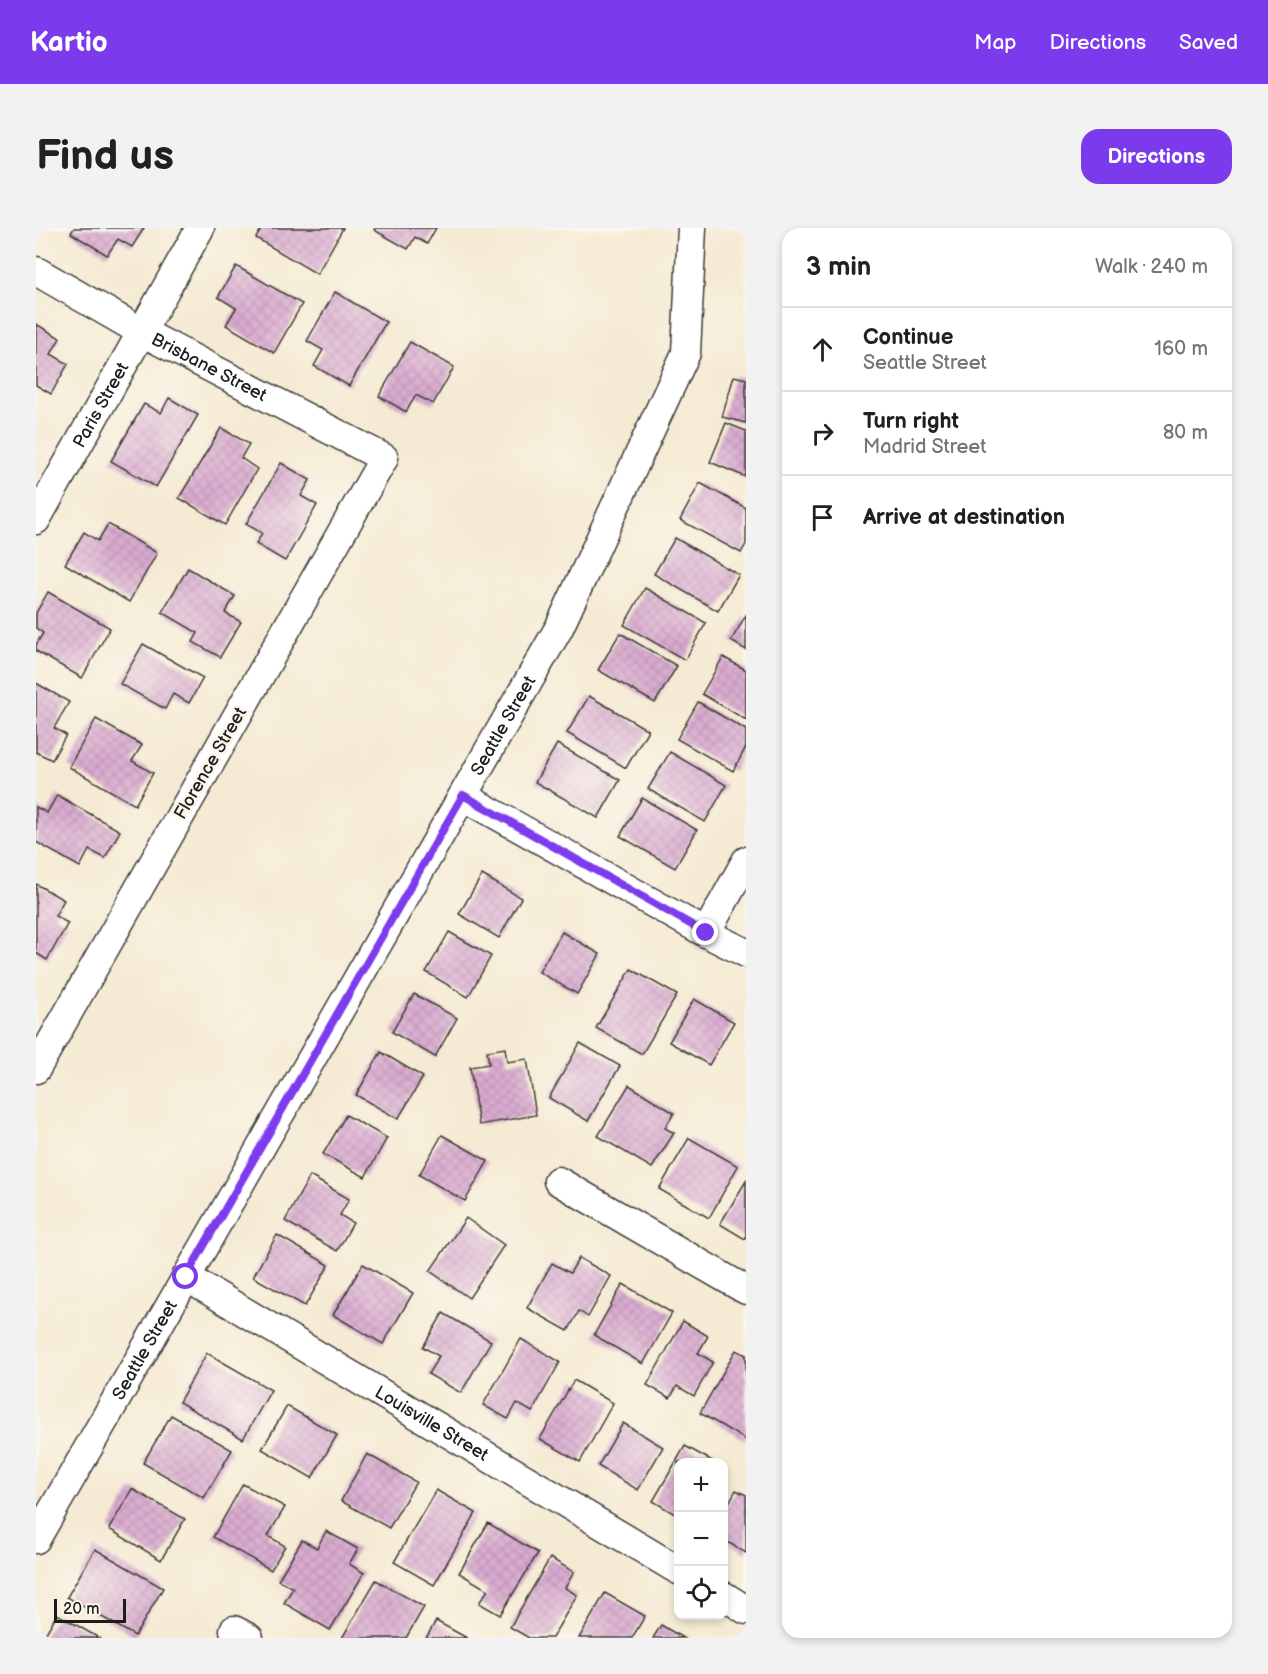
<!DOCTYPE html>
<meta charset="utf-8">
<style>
body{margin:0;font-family:"Balsamiq Sans",sans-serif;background:#f2f2f2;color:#202124}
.controls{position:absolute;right:18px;bottom:18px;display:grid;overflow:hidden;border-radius:12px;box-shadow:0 3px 9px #0003}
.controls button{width:54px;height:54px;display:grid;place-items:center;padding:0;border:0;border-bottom:2px solid #e0e0e0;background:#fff;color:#202124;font:30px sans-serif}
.scale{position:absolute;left:18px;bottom:15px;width:72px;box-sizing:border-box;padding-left:6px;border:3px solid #1c1c1c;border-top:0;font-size:16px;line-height:21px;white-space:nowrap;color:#1c1c1c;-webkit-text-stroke:4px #fbf7ec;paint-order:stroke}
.stop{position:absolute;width:18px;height:18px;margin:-14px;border:4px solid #7c3aed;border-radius:50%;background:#fff}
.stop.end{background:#7c3aed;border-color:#fff;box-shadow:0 2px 6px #0008}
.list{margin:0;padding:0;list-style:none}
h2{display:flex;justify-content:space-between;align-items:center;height:78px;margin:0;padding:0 24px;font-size:26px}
h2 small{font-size:20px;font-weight:400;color:#757577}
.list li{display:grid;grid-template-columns:39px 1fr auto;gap:18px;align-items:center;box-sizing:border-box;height:84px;padding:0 24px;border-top:2px solid #e0e0e0}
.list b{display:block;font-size:22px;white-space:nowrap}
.list p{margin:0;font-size:20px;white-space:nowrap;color:#757577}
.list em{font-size:20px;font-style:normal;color:#757577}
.icon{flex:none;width:33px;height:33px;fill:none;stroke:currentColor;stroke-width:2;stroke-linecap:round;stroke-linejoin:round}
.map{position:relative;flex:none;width:710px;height:1410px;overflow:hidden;border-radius:18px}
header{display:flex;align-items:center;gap:36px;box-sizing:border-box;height:84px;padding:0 30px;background:#7c3aed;color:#fff}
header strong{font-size:28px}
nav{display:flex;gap:33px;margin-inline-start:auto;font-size:21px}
.intro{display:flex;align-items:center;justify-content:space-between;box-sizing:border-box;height:144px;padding:0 36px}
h1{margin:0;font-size:42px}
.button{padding:15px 27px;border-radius:18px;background:#7c3aed;color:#fff;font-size:21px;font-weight:700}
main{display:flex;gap:36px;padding:0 36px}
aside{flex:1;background:#fff;border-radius:18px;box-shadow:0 3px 9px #0003}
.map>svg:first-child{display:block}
.building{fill:url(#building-cross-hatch)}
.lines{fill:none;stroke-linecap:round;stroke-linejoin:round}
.street-casing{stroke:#3d3b37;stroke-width:31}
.street{stroke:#fff;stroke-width:28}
.route{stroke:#7c3aed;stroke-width:8}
.labels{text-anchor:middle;stroke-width:6;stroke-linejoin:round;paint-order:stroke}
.street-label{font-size:18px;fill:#1c1c1c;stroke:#fbf7ec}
</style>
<header>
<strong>Kartio</strong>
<nav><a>Map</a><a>Directions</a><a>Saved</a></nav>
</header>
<div class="intro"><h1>Find us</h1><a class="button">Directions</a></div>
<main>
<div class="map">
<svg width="710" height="1410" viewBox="0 0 710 1410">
<defs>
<pattern id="building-cross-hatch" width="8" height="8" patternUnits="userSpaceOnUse" patternTransform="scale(1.5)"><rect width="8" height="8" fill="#daacd0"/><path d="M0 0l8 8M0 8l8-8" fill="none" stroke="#ba93b2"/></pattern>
</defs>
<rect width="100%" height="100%" fill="#fbf7ec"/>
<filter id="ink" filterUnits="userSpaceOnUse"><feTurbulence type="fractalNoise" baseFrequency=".0167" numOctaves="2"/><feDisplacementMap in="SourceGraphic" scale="12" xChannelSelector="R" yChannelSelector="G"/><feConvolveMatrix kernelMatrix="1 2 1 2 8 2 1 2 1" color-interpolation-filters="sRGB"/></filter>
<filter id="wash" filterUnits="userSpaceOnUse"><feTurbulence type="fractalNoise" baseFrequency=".008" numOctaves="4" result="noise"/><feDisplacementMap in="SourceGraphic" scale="24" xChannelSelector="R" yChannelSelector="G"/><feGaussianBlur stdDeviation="1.35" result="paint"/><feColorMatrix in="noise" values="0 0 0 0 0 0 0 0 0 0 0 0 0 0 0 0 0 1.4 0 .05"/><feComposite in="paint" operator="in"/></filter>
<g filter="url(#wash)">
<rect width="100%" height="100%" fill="#f5ead3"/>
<g id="blocks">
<g class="building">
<path d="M38,0h70l-12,19 -14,-8 -11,16 -36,-22z"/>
<path d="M226,0h81l-26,46 -61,-36z"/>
<path d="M339,0h61l-9,16 -12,-7 -7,12 -34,-19z"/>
<path d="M200,38l66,38 -28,49 -48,-28 10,-17 -18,-11z"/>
<path d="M299,64l51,30 -37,64 -35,-20 9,-16 -16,-9z"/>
<path d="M0,96l24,14 -9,16 17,10 -17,30 -15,-9z"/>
<path d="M374,114l44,25 -21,37 -17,-9 -10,17 -27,-16z"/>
<path d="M698,148l12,3v44l-24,-6z"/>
<path d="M133,170l29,17 -42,72 -45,-26 33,-57 17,9z"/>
<path d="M690,195l20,8v46l-36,-15z"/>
<path d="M185,200l28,16 -8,14 16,11 -32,56 -46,-27z"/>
<path d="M245,235l29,17 -9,16 16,9 -32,56 -29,-17 6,-11 -16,-9z"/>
<path d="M664,255l46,25v36l-5,9 -61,-33z"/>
<path d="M72,296l49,29 -28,49 -64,-38 19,-32 14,9z"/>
<path d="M639,310l64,37 -21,36 -64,-37z"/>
<path d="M152,340l47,28 -10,17 16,9 -21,35 -27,-15 5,-9 -36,-21z"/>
<path d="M609,360l61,35 -21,37 -61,-35z"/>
<path d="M12,364l62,36 -28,50 -46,-27v-6l7,-12 -7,-5v-15z"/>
<path d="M710,387v35l-15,-9z"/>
<path d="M584,405l57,33 -22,37 -57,-33z"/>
<path d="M107,416l60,34 -14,25 -16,-9 -8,15 -45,-25z"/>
<path d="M687,429l23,13v50l-44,-26z"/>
<path d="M0,455l33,19 -15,26 12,7 -14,25 -16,-8z"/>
<path d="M553,468l59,34 -22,38 -59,-35z"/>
<path d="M662,474l48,28v17l-13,24 -56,-32z"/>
<path d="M60,491l46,26 -10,16 21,12 -18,32 -66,-38z"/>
<path d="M521,516l63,36 -22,38 -63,-36z"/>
<path d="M634,524l56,33 -21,37 -57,-33z"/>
<path d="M21,567l63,36 -15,27 -16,-8 -9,17 -44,-25v-35l11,6z"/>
<path d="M606,570l55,32 -22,38 -55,-32z"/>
<path d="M446,647l39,23 -22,40 -40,-24z"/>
<path d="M0,656l28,16 -9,16 13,7 -21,37 -11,-7z"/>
<path d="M413,704l42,24 -23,41 -42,-25z"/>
<path d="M526,704l38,22 -23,40 -38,-22z"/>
<path d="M595,741l46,26 -35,59 -46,-26z"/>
<path d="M378,766l43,24 -22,39 -43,-25z"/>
<path d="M658,771l40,23 -25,43 -40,-23z"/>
<path d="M544,815l40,23 -32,55 -39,-23z"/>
<path d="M469,820l2,14 20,-3 9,56 -57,10 -9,-58 19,-3 -2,-13z"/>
<path d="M345,824l42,25 -25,42 -42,-24z"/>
<path d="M593,857l45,28 -9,15 9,5 -22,35 -54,-32z"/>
<path d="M310,887l41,23 -22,39 -42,-23z"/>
<path d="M406,907l46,26 -23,40 -46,-26z"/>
<path d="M653,910l49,28 -29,52 -50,-29z"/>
<path d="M274,948l39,23 -9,16 13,8 -16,28 -52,-30z"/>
<path d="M710,953v56l-1,2 -25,-15z"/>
<path d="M430,990l38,27 -35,53 -39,-27z"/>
<path d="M241,1007l52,30 -24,41 -52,-29z"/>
<path d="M543,1030l32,18 -23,41 -9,-6 -11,20 -41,-23 25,-45 18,10z"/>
<path d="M327,1036l50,29 -30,51 -50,-29z"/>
<path d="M587,1056l49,29 -29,51 -49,-29z"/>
<path d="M407,1085l48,28 -30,52 -33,-19 11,-18 -16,-9z"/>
<path d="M647,1093l25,15 -10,17 15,9 -19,34 -17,-10 -7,12 -23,-13z"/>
<path d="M485,1111l39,23 -28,50 -15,-9 -9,16 -25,-14z"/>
<path d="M700,1122l10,5v85l-46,-27z"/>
<path d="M171,1125l64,37 -28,49 -64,-37z"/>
<path d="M538,1152l39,23 -33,59 -40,-23z"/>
<path d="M251,1178l50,29 -25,43 -50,-29z"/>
<path d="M135,1187l61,35 -28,48 -61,-35z"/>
<path d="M587,1195l40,24 -25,43 -40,-24z"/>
<path d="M649,1218l29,16h-36v54l-25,-15z"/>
<path d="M331,1226l49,28 -27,46 -48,-27z"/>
<path d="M207,1256l42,23 -17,29 17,10 -14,24 -58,-33z"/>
<path d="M96,1261l53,30 -24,41 -52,-31z"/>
<path d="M400,1262l40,23 -42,72 -40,-23z"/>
<path d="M700,1262l10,5v58l-22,-13v-28z"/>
<path d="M452,1295l50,30 -38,62 -21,-12 9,-13 -29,-17z"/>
<path d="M290,1303l32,18 -9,15 15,9 -34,57 -46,-27 9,-15 -15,-8 24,-40 15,8z"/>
<path d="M59,1321l68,39 -28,48 -68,-39z"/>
<path d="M514,1330l24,14 -9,16 12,7 -25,43h-23l-19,-11z"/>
<path d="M340,1352l48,27 -18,31h-64z"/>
<path d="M569,1365l40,23 -13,22h-53z"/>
<path d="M21,1386l42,24h-56z"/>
<path d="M400,1393l31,17h-41z"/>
<path d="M625,1397l22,13h-30z"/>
</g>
</g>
</g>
<g filter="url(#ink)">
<use href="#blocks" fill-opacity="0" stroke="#3d3b37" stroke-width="1.5"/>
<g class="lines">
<g class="street-casing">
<g id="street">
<path id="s1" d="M0,43l106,61 242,126 -348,611"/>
<path id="s2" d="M0,292l164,-292"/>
<path d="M427,568l243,137 40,20"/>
<path d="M670,705l40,-72"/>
<path d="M522,953l188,109"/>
<path id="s3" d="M150,1049l492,293"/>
<path id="s4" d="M0,1311l523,-911 127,-275 6,-125"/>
<path d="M688,1368l22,14"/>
<path d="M198,1402l15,8"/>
</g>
</g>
<use href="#street" class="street"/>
</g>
</g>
<g class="lines" filter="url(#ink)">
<path class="route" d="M150,1049l277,-482 243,138"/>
</g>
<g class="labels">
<g class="street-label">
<text dy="6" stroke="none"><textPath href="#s1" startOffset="198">Brisbane Street</textPath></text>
<text dy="6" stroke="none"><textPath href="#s2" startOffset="132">Paris Street</textPath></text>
<text dy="6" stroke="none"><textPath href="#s4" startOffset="938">Seattle Street</textPath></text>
<text transform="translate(174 535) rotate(-60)" y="6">Florence Street</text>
<text dy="6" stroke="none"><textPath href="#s4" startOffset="218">Seattle Street</textPath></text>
<text dy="6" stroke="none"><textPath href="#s3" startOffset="286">Louisville Street</textPath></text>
</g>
</g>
</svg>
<div class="controls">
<button>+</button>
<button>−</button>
<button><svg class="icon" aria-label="locate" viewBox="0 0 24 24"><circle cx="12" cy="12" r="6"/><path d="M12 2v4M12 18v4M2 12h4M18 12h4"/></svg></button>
</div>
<div class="scale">20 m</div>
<div class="stop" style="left:150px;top:1049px"></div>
<div class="stop end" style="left:670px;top:705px"></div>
</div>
<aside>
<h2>3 min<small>Walk · 240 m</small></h2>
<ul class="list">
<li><svg class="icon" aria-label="ahead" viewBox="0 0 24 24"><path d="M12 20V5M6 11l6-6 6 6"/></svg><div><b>Continue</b><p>Seattle Street</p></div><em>160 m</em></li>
<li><svg class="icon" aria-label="right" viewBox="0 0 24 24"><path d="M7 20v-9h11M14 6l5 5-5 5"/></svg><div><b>Turn right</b><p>Madrid Street</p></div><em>80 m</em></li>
<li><svg class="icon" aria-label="arrive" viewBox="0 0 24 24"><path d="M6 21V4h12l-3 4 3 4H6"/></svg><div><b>Arrive at destination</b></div></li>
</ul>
</aside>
</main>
